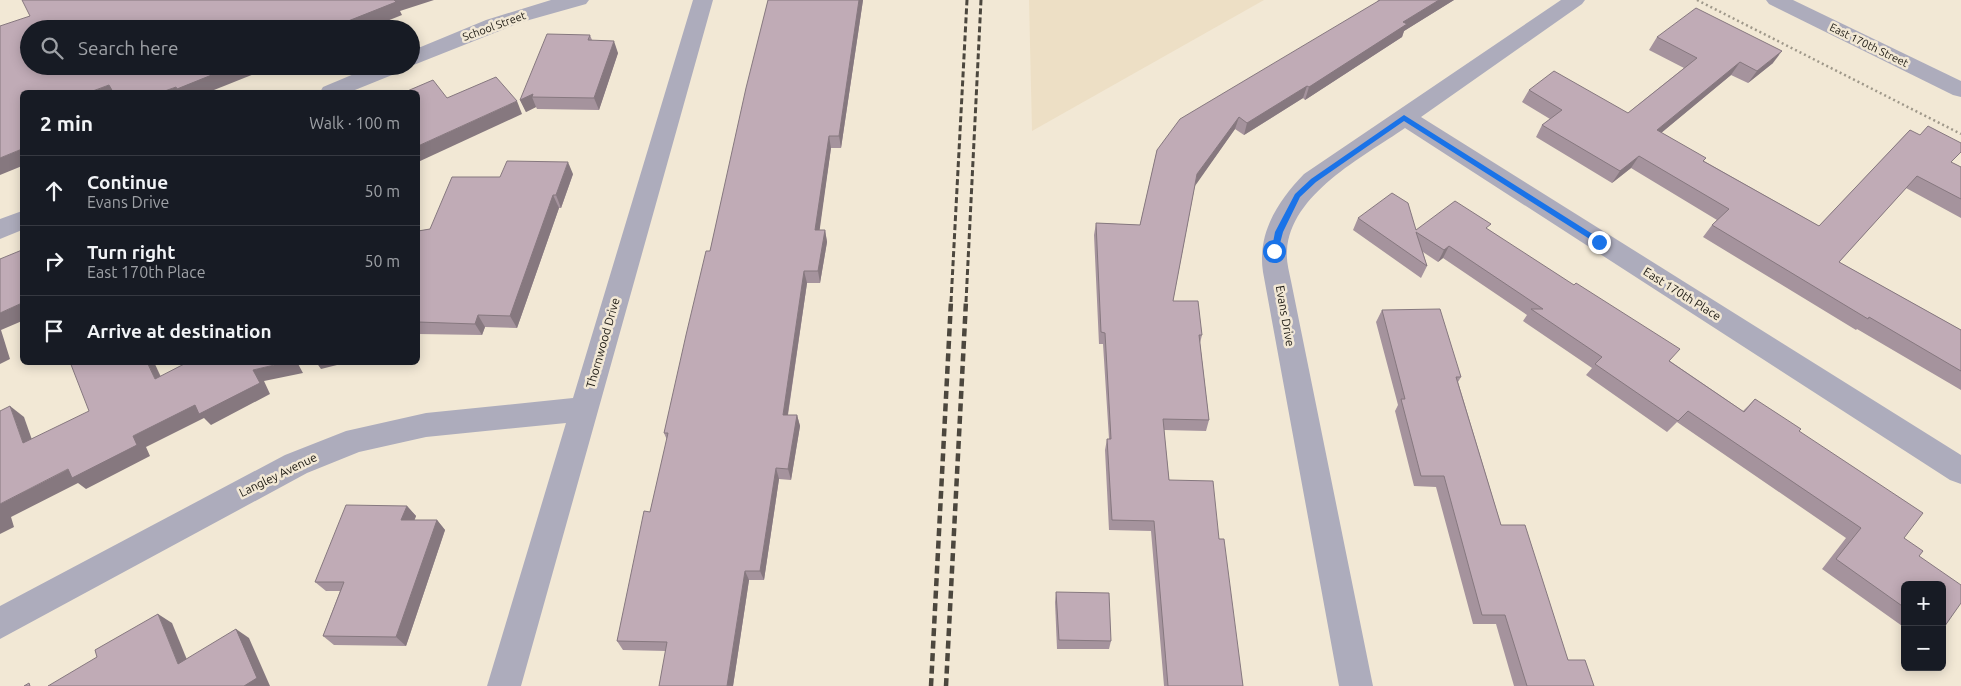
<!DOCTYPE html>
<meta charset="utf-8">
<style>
body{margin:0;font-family:Ubuntu,sans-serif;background:#242831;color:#f1f3f6}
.controls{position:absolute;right:15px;bottom:15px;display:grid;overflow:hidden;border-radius:8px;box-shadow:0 2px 12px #0003}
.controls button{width:45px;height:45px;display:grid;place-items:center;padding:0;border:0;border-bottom:1px solid #363941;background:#171b24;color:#f1f3f6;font:25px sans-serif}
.stop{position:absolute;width:15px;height:15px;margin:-11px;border:4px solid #1a73e8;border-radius:50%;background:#fff}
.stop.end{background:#1a73e8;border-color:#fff;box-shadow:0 1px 5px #0008}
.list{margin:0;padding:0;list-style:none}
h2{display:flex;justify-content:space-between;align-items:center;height:65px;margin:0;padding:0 20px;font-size:21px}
h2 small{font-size:16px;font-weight:400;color:#9ea1a6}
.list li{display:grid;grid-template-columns:32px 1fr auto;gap:15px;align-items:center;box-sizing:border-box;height:70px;padding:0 20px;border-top:1px solid #363941}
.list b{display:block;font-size:19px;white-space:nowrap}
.list p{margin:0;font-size:16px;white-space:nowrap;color:#9ea1a6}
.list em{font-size:16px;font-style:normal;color:#9ea1a6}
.icon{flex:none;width:28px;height:28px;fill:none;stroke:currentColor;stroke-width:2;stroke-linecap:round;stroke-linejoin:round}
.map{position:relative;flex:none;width:1961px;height:686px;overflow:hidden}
.search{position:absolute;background:#171b24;box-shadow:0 2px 12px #0003;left:20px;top:20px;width:400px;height:55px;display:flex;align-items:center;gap:12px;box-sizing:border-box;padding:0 18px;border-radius:28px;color:#9ea1a6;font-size:19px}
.panel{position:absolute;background:#171b24;box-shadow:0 2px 12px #0003;left:20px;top:90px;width:400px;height:275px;border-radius:8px}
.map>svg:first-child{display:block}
.built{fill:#eddfc5}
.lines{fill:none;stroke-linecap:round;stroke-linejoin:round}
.path{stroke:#9f988a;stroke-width:2.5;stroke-dasharray:2 3;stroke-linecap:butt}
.minor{fill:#adacbc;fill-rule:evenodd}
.tertiary{fill:#adacbc;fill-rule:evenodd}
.rail-far1{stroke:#4c473e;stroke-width:3;stroke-dasharray:6 3;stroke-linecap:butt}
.rail{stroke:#4c473e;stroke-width:4.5;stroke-dasharray:8 4.5;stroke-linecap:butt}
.wall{fill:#a5939d}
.shaded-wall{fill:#86787f}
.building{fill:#c0abb6;stroke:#86787f}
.route{fill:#1a73e8}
.labels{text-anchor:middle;stroke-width:5;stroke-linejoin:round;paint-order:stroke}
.far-street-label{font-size:11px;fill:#1c1912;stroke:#f2e8d5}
.street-label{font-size:12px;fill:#1c1912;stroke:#f2e8d5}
</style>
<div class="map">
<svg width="1961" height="686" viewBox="0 0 1961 686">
<rect width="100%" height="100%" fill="#f2e8d5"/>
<path class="built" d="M1029,0h235l-232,131z"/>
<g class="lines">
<path class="path" d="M1697,0l264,134"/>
<g class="minor">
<path d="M551,0h38l-3,4 -64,18 -111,44v-15l75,-31z"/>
<path d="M693,0h20l-192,686h-34l79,-263 -140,14 -67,15 -52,21 -307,166v-33l285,-151 61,-24 80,-18 147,-15z"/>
<path d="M1561,0h24l-3,4 -161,113 540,338v29l-11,-4 -545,-352c-42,29 -115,66 -118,123 -1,10 2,20 4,30l82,405h-34l-76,-414c-6,-39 15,-71 41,-98z"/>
<path d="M373,66h32l-3,5 -52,21h-30l3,-5z"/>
<path d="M22,211v19l-22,9v-20z"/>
</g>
<path class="tertiary" d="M1766,0h27l168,81v16l-8,-2 -184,-91z"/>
<g class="rail-far1">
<path d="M951,302l16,-302"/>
<path d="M966,302l15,-302"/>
</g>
<g class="rail">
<path d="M931,686l20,-385"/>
<path d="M946,686l20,-385"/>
</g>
</g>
<g class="wall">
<path d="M768,0h95l-22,148h-10l-12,82h6l2,12 -7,41h-13l-19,132h9l3,11 -9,54 -12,-1 -15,101h-15l-16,106h-74l7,-35 -43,-1 -6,-9 33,-129 17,-72 -3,-7 46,-182z"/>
<path d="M1378,0h76l-50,31 -2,6 -97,63 -2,-2 -59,37 -9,-6 -40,56 -22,116 29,34 -2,8 9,77 -3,11 -42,-1 5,50 50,59 24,147h-79l-13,-155 -42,-1 -4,-80 2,-11h2l-6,-95h-4l-5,-109 2,-12 44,2 17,-75 220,-148z"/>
<path d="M590,35l2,5 26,13 -19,57 -62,-1 -1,-2 -10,5 -6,-12z"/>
<path d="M1657,37l116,26 -25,20 -17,-8 -70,58 43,28 115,65 91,-96 41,32 10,5v51l-55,-30 -67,74 122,68v60l-104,-61 -1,1 -153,-93 9,-12 5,-5 -86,-52 -19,15 -76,-46 6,-12 8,-6 -28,-17 7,-12 99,23 56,-45 -35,-18z"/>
<path d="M573,174l-12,34h-2l-42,120 -32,-1 -3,8 -64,-1v-103l12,-2 70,-52z"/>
<path d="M1358,218l58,12 72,-1 182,132 73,50 12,-12 44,32 105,107 15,18 -14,29v43l-83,-59 24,-31 -169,-116 -10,10 -81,-57 6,-7 -69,-47 4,-6 -84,-57 -5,4 -15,-10 4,14 -6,12 -68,-48z"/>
<path d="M1382,310l79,67 -3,5 43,143 67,135 26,26h-80l-18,-62h-23l-37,-137 -22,-1 -19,-75 3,-6 -22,-83z"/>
<path d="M407,506l9,10 -2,4h23l8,10 -39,116 -72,-1 -11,-9 17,-45h-14l-11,-9z"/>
<path d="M1056,592l55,49 -2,8h-52l-2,-47z"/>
</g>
<g class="shaded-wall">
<path d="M394,0h40l-34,11 2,4 -35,14h-39z"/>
<path d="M859,0h4l-22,148 -2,-12z"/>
<path d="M1439,0h15l-50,31 -2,6 -97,63 4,-13 94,-65z"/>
<path d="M614,41l4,12 -19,57 -5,-12z"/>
<path d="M1782,51l-9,12 -25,20 9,-12z"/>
<path d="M1740,62l-9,13 -82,68 8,-13z"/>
<path d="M234,66h40l-65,26h-47z"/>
<path d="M109,85l6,7h-25z"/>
<path d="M1307,86l-4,12 -59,37 3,-12z"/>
<path d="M533,94l-1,3 4,10 -10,5 -6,-12z"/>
<path d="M517,101l5,13 -104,48v-16z"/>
<path d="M1239,117l-4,12 -40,57 2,-12z"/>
<path d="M829,136l2,12 -13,94 -3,-12z"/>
<path d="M22,149v17l-22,9v-17z"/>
<path d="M1639,156l-8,12 -19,15 8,-12z"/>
<path d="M568,162l5,12 -12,34 -5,-13z"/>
<path d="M553,195l6,13 -42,120 -7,-12z"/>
<path d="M825,230l2,12 -7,41 -2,-12z"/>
<path d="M1449,246l-6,12 -5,4 6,-12z"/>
<path d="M804,271l3,12 -21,143 -3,-11z"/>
<path d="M22,303v18l-21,9 9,29 -10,5v-51z"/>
<path d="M478,315l7,12 -3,8 -7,-11z"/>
<path d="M147,362h7l13,28 -12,-11z"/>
<path d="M287,362h10l6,11 -39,8 6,13 -59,31 -7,-7 -58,29 4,9 -64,33 -8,-6 -67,34 3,10 -14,7v-30l133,-68 120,-66z"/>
<path d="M316,362h33l-28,7z"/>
<path d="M10,406l14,11 13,37 -14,-11z"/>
<path d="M797,415l3,11 -9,54 -3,-11z"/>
<path d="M776,468l3,11 -15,101 -4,-9z"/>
<path d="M407,506l9,10 -5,14 -10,-10z"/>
<path d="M437,520l8,10 -39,116 -10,-9z"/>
<path d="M745,571l4,9 -16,106h-6z"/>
<path d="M158,614l14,9 20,49 -14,-8z"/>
<path d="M236,629l13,9 21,48h-26z"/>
</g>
<g class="building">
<path d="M22,0h372l2,2 -68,27h-299v37h205l-57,23 -1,-2 -14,5h-49l-4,-7 -19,7h-68v57l-22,9v-132l30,-10z"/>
<path d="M768,0h91l-20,136h-10l-14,94h10l-7,41h-14l-21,144h14l-9,54 -12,-1 -16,103h-15l-18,115h-68l8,-44 -50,-1 27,-130 6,1 18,-79h-4l22,-98 20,-84h4l36,-163z"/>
<path d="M1380,0h59l-36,22 4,2 -98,63 -2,-1 -60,37 -8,-6 -42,57 -24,127h25l4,34h-3l10,85 -46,-1 6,61 44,1 6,58h5l19,147h-75l-14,-165 -42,-1 -5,-81h4l-6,-106 -4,-1 -5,-109 44,2 17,-75 23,-31z"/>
<path d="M1696,8l86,43 -25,20 -17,-9 -83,68 49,28 -3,3 116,65 91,-96 10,5 8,-9 33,17v9l-10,10 10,5v32l-44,-23 -78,86 122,68v41l-92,-54 -1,2 -156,-94 17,-16 -90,-53 -19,15 -78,-46 20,-15 -33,-20 25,-19 74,42 69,-55 -40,-21z"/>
<path d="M547,34l43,1 -2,5 26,1 -20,57 -62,-1 1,-3 -13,6z"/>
<path d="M496,77l21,24 -99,45v-54h-13l28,-12 14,18z"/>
<path d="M507,161l61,1 -12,33h-3l-43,121 -32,-1 -3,9 -57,-2v-91l12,-2 22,-52h48z"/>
<path d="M1392,193l16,10 8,27 39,-29 36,23 -5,4 88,57 2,-2 104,66 -11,12 75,51 11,-13 46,30 -2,2 124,82 -19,25 19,13 -4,5 42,29v18l-19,27v-45h-37v23l-69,-49 25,-31 -173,-117 -10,10 -83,-57 7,-7 -71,-48h12l-94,-63 -5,4 -28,-18 11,34 -69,-48z"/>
<path d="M22,250v53l-22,10v-54z"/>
<path d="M1440,309l21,68h-5l45,148h24l43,135h17l9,26h-67l-22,-71h-23l-38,-139h-23l-20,-77h4l-23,-89z"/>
<path d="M70,362h77l8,17 33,-17h99l-34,8 7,13 -61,31 -4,-9 -62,31 4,9 -65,33 -4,-9 -68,35v-93l10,-5 13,37 66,-32z"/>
<path d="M346,505l61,1 -6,14h36l-41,117 -73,-1 21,-54h-29z"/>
<path d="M1056,592l53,1 2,48 -52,-1z"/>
<path d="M158,614l20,50 58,-35 21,49 -13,8h-196l49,-29 -2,-7z"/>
<path d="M29,683l1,3h-6z"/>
</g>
<path class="route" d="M1404,115l198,125v3h-6l-192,-122 -88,61 -16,15 -17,35 -5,19 -4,3 -3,-1 4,-21 20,-38 16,-15z"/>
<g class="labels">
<g class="far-street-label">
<text transform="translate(494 26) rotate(-20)" y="4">School Street</text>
<text transform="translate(1869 45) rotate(26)" y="4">East 170th Street</text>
</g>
<g class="street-label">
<text transform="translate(1682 294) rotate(32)" y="4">East 170th Place</text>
<text transform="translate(1285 316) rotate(80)" y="4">Evans Drive</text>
<text transform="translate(603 343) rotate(-74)" y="4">Thornwood Drive</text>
<text transform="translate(278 475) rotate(-26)" y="4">Langley Avenue</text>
</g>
</g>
</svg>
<div class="controls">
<button>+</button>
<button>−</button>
</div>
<div class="stop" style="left:1274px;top:251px"></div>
<div class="stop end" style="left:1599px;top:242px"></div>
<div class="search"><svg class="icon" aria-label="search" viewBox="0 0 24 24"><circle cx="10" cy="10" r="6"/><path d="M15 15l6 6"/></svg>Search here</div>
<section class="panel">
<h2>2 min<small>Walk · 100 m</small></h2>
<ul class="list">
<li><svg class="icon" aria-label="ahead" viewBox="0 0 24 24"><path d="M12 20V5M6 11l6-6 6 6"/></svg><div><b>Continue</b><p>Evans Drive</p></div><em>50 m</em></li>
<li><svg class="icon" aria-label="right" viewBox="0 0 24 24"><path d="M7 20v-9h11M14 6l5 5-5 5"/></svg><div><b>Turn right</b><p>East 170th Place</p></div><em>50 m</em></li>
<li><svg class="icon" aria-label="arrive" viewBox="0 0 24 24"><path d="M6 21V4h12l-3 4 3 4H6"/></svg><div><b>Arrive at destination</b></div></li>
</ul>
</section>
</div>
